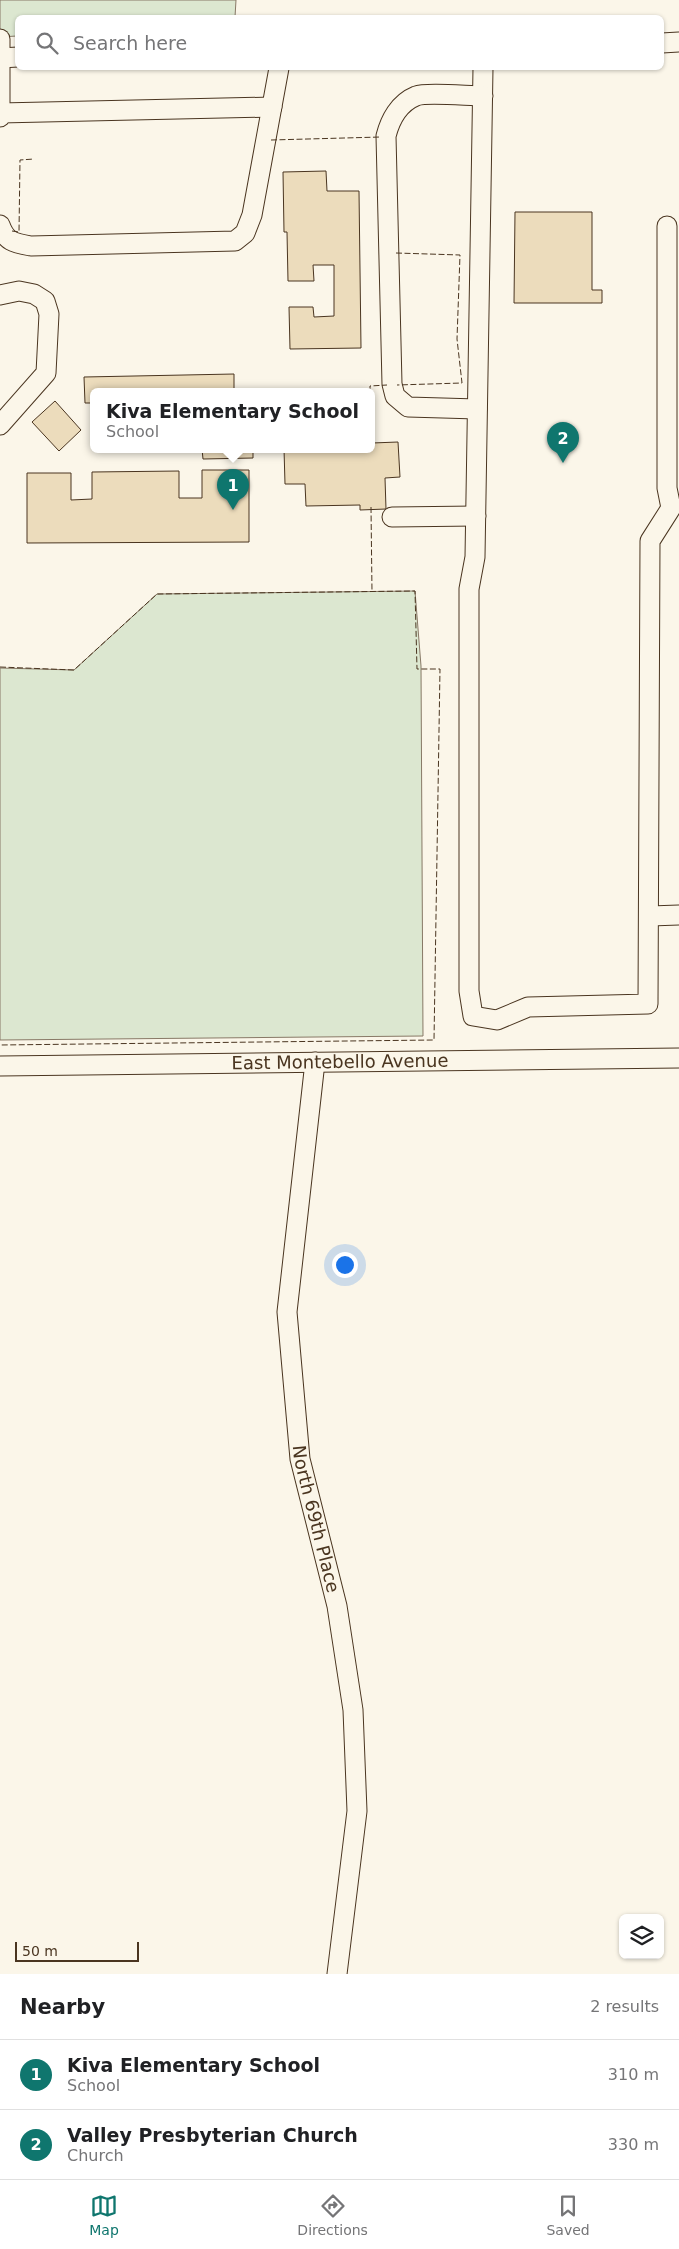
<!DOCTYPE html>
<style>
body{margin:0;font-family:"DejaVu Sans",sans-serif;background:#f2f2f2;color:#202124}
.controls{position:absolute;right:15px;bottom:15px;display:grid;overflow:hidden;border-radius:8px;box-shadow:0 1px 4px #0004}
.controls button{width:45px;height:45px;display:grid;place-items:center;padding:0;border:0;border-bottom:1px solid #e0e0e0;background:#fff;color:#202124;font:25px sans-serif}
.scale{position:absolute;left:15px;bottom:12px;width:124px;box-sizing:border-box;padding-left:5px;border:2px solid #4a3520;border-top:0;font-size:14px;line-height:18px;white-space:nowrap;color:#4a3520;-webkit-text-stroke:4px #fbf6e9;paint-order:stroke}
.you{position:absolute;left:344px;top:1264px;width:18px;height:18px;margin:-12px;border:4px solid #fff;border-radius:50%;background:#1a73e8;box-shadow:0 0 0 8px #1a73e833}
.badge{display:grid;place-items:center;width:32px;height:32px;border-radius:50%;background:#0f766e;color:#fff;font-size:16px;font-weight:700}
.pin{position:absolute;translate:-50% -41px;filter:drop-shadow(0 1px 2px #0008)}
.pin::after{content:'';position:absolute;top:26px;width:18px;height:15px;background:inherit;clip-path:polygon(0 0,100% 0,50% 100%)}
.popup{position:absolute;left:90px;top:388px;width:285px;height:65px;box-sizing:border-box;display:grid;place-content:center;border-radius:8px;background:#fff;filter:drop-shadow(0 1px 4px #0005);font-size:16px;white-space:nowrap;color:#757577}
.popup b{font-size:19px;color:#202124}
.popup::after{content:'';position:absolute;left:50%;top:100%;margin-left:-10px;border:10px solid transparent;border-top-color:#fff}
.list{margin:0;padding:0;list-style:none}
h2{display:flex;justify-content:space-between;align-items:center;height:65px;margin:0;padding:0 20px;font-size:21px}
h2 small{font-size:16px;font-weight:400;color:#757577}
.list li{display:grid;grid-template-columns:32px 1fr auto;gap:15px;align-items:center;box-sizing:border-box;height:70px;padding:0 20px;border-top:1px solid #e0e0e0}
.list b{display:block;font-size:19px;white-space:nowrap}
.list p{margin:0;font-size:16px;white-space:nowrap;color:#757577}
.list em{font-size:16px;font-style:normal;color:#757577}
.icon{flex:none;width:28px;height:28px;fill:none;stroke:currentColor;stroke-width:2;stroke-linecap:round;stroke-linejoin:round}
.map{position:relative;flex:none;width:679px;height:1974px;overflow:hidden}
.search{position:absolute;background:#fff;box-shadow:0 1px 4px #0004;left:15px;right:15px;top:15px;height:55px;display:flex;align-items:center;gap:12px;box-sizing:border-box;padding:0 18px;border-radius:8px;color:#757577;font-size:19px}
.sheet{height:205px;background:#fff}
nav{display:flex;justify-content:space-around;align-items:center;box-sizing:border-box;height:70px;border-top:1px solid #e0e0e0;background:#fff;font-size:14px;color:#757577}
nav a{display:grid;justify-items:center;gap:2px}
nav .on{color:#0f766e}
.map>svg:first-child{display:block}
.green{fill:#dce7d0;stroke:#887966}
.building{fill:#ecdcbc;stroke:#4a3520}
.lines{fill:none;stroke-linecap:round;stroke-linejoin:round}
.minor-casing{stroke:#4a3520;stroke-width:21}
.minor{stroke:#fbf6e9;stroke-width:19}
.fence{stroke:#4a3520;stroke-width:1;stroke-dasharray:6 2.5;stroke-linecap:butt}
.labels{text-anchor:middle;stroke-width:4;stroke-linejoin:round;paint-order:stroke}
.street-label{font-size:18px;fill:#4a3520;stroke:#fbf6e9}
</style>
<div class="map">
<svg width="679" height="1974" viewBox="0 0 679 1974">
<rect width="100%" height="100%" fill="#fbf6e9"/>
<g class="green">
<path d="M0,0h236l-1,17 -217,1 -1,18 -17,1z"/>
<path d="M415,591l6,75 2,370 -423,4v-372l74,2 83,-76z"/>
</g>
<g class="building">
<path d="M326,171l1,20h32l2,157 -71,1 -1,-42h24l1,10 20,-1v-51h-21l1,16h-26l-1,-49h-3l-1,-60z"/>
<path d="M515,212h77v78h10v13h-88z"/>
<path d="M234,374v17h-140v44h-2l-1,-32h-6l-1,-26z"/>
<path d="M55,401l26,29 -22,21 -27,-29z"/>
<path d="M398,442l2,35 -15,1 1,31 -26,1v-5l-54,1 -1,-22h-20l-1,-35h88v-6z"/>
<path d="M202,449h51v9l-50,1z"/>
<path d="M202,470h47v72l-222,1v-70h44v27l21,-1v-27l87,-1v27h23z"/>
</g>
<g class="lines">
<g class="minor-casing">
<g id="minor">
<path d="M0,39v78"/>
<path d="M662,43l17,-1"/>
<path d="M0,58l18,-1"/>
<path d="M483,68l-8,489 -6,32v402l4,25 24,4 31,-13 120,-3 2,-463 21,-33 -4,-20v-262"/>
<path d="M0,113l272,-6"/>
<path d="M0,225c6,17 14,18 31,21l204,-5 10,-8 7,-18 27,-147"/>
<path d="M0,295l19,-4 15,3 11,7 4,13 -3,59 -46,52"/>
<path d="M477,409l-69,-2 -13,-11 -3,-12 -6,-248c4,-16 13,-33 30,-40 11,-4 52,0 67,0"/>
<path d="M392,517l84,-1"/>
<path d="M650,916l29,-1"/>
<path id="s1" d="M315,1062l-28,250 13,147 37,147 16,104 4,101 -20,163"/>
<path id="s2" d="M0,1066l679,-8"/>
</g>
</g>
<use href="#minor" class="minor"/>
<g class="fence">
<path d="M271,140l110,-3"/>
<path d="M12,231l7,1 1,-72 14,-1"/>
<path d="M396,253l64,2 -3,84 5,44 -65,2"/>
<path d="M370,391v-5l17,-1"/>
<path d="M371,507l1,85"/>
<path d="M0,667l74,3 83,-76 258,-3 2,78h23l-6,371 -434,5"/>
</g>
</g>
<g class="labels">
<g class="street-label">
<text dy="6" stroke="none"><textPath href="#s2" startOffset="340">East Montebello Avenue</textPath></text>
<text dy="6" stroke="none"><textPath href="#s1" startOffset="461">North 69th Place</textPath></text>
</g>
</g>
</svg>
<div class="controls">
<button><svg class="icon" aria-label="layers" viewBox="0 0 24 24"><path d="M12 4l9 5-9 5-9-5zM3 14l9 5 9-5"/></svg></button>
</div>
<div class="scale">50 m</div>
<div class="you"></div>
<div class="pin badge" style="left:233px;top:510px">1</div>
<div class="popup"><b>Kiva Elementary School</b>School</div>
<div class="pin badge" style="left:563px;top:463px">2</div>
<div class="search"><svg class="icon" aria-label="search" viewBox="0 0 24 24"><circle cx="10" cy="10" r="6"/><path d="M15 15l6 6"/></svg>Search here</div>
</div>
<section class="sheet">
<h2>Nearby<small>2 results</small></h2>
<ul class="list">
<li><span class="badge">1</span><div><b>Kiva Elementary School</b><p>School</p></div><em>310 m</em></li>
<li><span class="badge">2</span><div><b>Valley Presbyterian Church</b><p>Church</p></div><em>330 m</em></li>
</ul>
</section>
<nav>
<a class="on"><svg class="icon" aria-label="map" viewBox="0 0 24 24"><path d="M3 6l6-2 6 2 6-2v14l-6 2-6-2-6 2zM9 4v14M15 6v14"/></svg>Map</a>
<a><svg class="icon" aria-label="directions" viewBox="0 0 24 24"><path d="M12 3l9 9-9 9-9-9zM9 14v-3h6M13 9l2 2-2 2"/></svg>Directions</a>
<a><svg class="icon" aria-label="saved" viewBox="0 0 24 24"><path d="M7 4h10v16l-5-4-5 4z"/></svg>Saved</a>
</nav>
